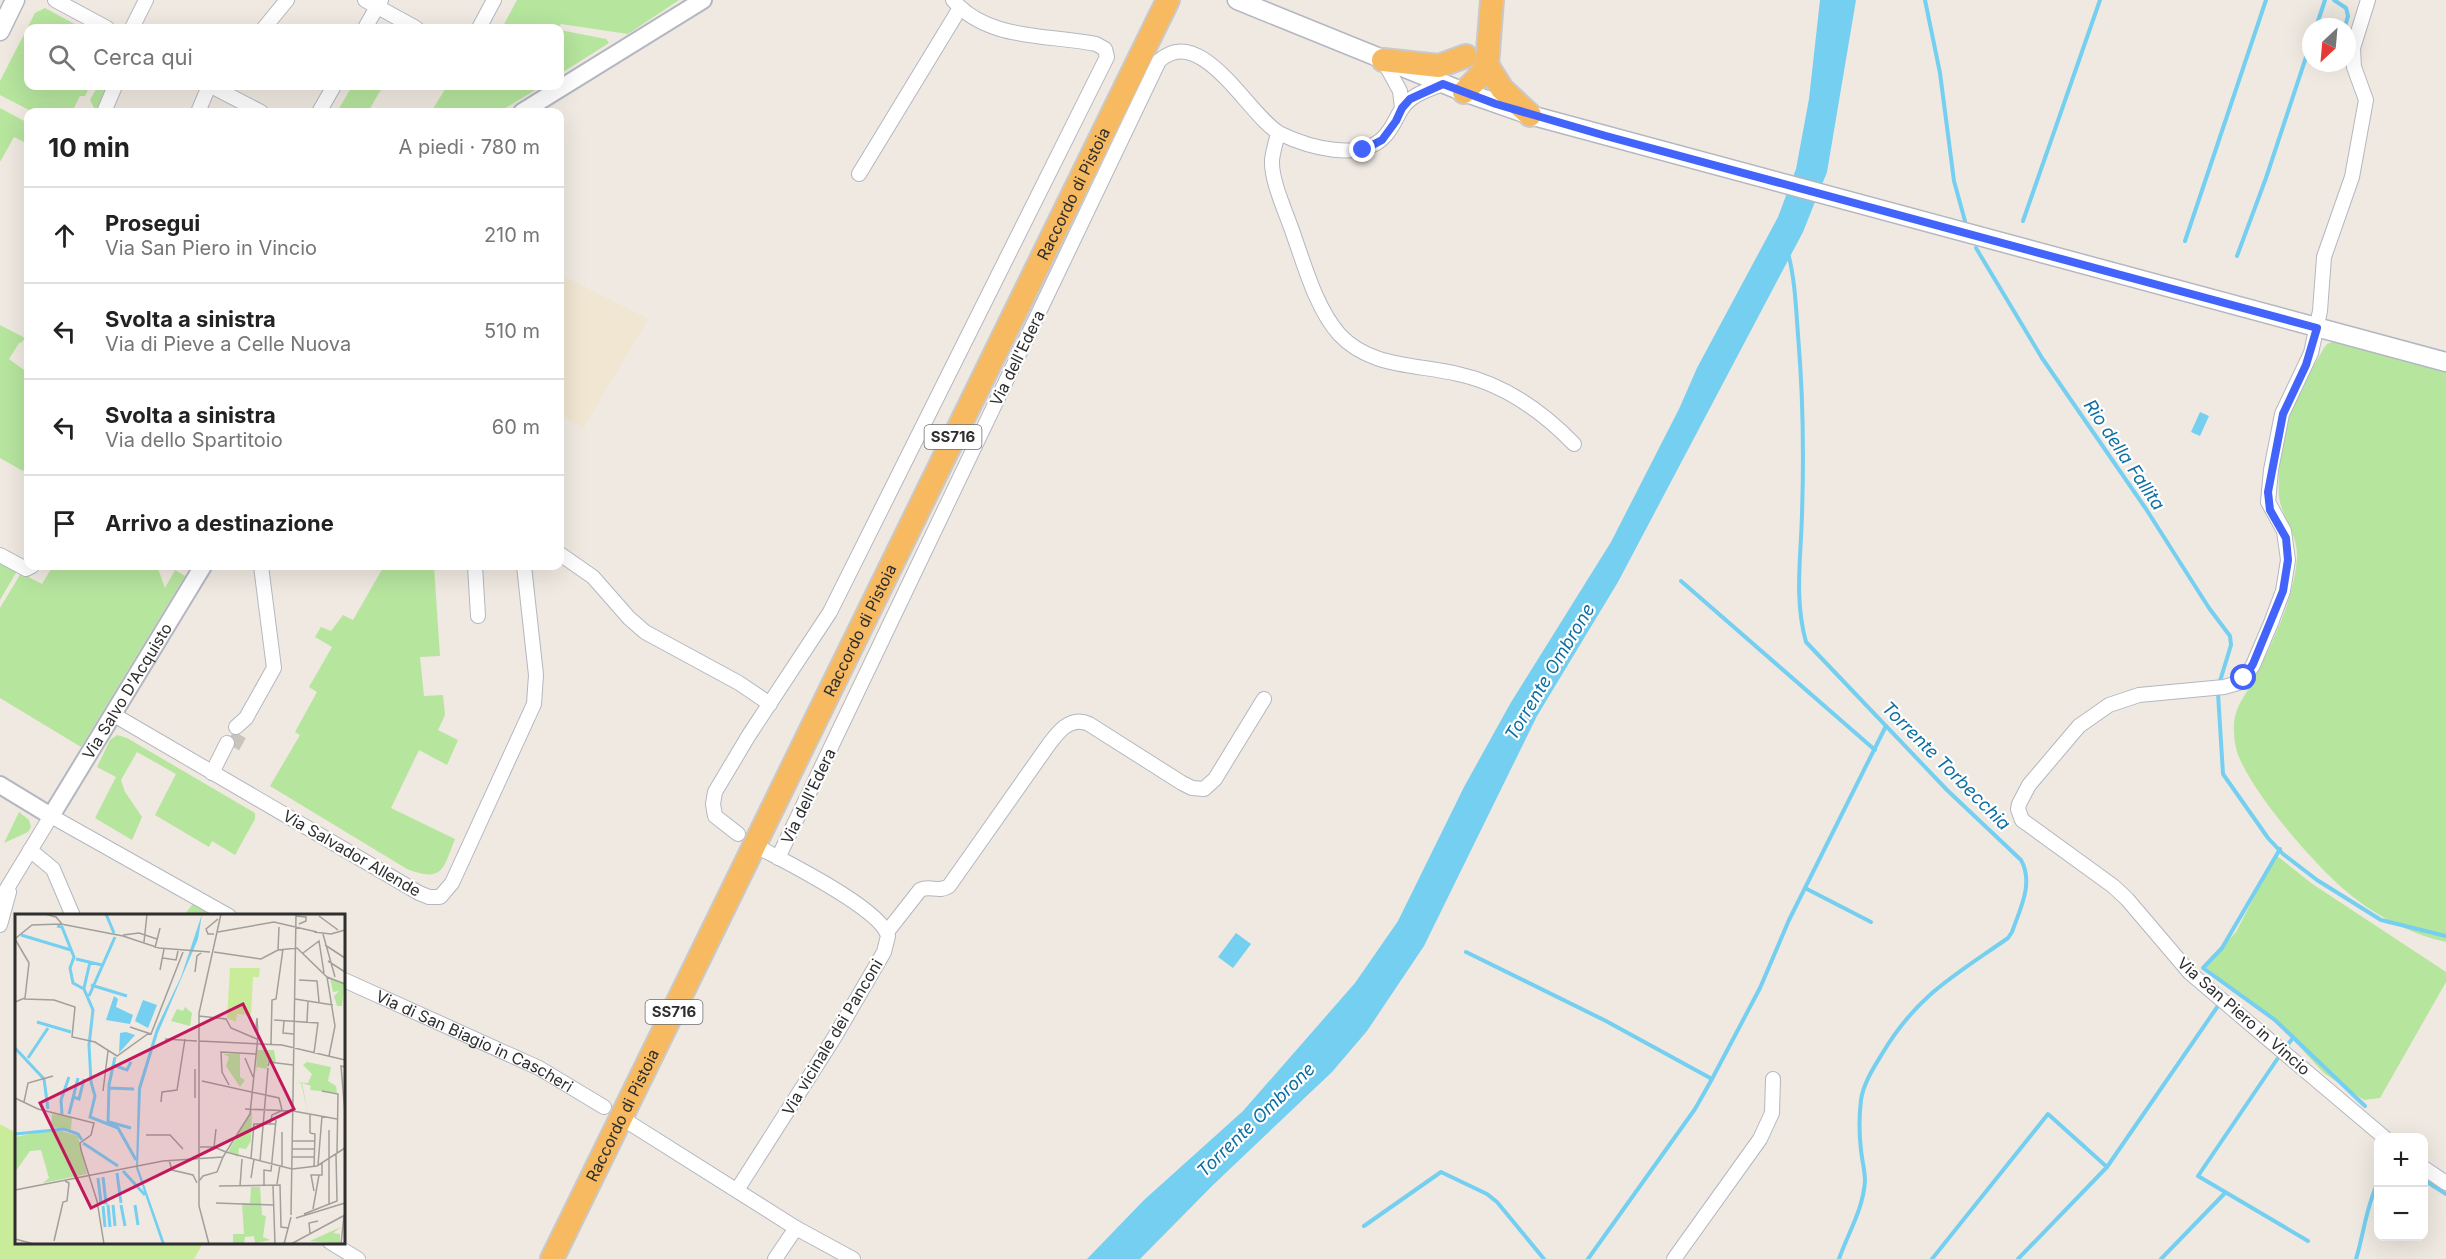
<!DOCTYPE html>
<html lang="it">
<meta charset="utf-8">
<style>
body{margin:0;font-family:Inter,sans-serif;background:#f2f2f2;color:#222}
.controls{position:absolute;right:18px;bottom:18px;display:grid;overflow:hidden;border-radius:12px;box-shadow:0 6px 24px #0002}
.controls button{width:54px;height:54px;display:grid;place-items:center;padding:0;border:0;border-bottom:2px solid #e0e0e0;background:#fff;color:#222;font:30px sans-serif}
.compass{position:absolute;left:2302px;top:18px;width:54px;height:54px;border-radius:50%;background:#fff;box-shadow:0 6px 24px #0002;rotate:206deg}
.stop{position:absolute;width:18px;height:18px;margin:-14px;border:4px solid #4264fb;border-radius:50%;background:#fff}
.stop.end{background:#4264fb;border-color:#fff;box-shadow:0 2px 6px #0008}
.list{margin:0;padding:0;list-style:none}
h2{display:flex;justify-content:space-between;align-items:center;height:78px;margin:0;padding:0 24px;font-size:26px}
h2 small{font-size:20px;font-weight:400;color:#767676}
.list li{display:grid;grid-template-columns:39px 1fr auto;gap:18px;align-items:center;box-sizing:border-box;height:96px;padding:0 24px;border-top:2px solid #e0e0e0}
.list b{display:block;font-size:22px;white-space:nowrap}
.list p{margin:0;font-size:20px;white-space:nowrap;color:#767676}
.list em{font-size:20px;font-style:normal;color:#767676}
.icon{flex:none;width:33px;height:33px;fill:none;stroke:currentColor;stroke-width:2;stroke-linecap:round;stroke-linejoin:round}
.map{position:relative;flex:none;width:2446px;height:1259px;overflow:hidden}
.search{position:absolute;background:#fff;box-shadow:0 6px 24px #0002;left:24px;top:24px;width:540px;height:66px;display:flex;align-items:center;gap:15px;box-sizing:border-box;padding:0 21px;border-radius:12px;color:#767676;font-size:22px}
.panel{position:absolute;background:#fff;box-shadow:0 6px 24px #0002;left:24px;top:108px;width:540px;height:462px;border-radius:12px}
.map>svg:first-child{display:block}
.education{fill:#f0e6d1}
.green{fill:#b6e59e}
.pitch{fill:#c9ec9a}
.water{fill:#75cff0}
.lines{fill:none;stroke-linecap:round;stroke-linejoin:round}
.stream{stroke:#75cff0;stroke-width:4}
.minor-tunnel{stroke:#c8c4bd;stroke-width:14;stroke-dasharray:14 7;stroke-linecap:butt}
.minor-casing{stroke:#b4b7c1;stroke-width:16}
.tertiary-casing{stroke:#b4b7c1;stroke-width:20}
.secondary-casing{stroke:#b4b7c1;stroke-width:21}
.trunk-casing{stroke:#c9c9c9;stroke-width:26}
.minor{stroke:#fff;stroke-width:14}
.tertiary{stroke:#fff;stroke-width:16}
.secondary{stroke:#fff;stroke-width:18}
.trunk{stroke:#f8ba60;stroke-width:22}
.route{stroke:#4264fb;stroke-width:8}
.labels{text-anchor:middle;stroke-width:4.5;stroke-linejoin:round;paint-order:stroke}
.shield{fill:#fff;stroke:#6d6d6d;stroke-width:1.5}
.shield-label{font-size:15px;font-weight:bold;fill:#2e2e2e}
.street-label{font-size:16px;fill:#2e2e2e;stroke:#fff}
.water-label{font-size:18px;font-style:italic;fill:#0d6fa3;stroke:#fff}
.inset-river{fill:none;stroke:#75cff0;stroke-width:3}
.inset-road{fill:none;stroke:#a29e99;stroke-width:1.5}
.view{fill:#c2185b;fill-opacity:0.15;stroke:#c2185b;stroke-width:3}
.inset-edge{fill:none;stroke:#2e2e2e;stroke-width:3}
</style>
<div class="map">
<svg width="2446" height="1259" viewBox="0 0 2446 1259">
<rect width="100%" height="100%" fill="#efe9e1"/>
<path class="education" d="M560,275l88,44 -65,109 -23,-14z"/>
<g class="green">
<path d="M517,0h162l-51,34 -67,-10 -3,4h-56z"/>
<path d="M45,8l37,20h-54v58h62l-5,10h-5l-8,16h-39l-33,-17v-14l35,-68z"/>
<path d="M560,30l46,9 3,4 -49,31z"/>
<path d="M98,86h10l-12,26 -6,-12z"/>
<path d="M352,86h31l-15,26h-31z"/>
<path d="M447,86h95l-43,26h-68z"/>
<path d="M0,108l28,15v21l-14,-7 -14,25z"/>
<path d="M0,325l25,13 -4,5h-2l-10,16 19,14v89l-5,9 -23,-13z"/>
<path d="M2335,341l111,30v571c-36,-8 -72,-27 -100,-51 -32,-27 -91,-95 -107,-134 -5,-11 -7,-33 -3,-44 3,-11 12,-22 17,-32 19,-37 41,-81 44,-124 1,-22 -15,-39 -18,-60 -2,-25 4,-71 15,-94 8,-19 20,-37 30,-55l3,-4z"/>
<path d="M0,563l17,8 -17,29z"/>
<path d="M53,566h104l8,22 10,-18 10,6 -104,171 -81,-49v-90l21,-35 21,11z"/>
<path d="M384,566h50l6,90 -20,1 4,39 19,-1 2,20 -7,15 20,10 -11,25 -28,-15 -28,58 64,31c-12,30 -12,44 -48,30l-137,-83 30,-51 -5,-3 22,-40 -8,-5 23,-40 -17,-10 6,-10 10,4 12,-16 10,5z"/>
<path d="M117,735l10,3 128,75v6l-20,36 -23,-14 -3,6 -54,-32 21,-41 -39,-22 -16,28 4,12 17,25 -10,23 -37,-22 21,-41 -19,-10 13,-27z"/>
<path d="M19,812l10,8 2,7 -3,5 -24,11z"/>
<path d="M2276,855l35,28 135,89v10l-66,116 -16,2 -40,-27 -46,-49 -76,-55 34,-37z"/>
<path d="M193,904l19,11h-28z"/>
</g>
<path class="pitch" d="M0,1124l16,9v109l187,1 -9,16h-194z"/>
<g class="water">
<path d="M1820,0h36l-29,172 -24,60 -185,350 -81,134 -113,230 -57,85 -35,41 -119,113 -73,74h-53l57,-59 99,-89 112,-128 43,-62 66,-134 46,-83 101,-162 68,-133 18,-41 81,-151 18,-48 5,-27 8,-43z"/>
<path d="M2200,412l9,4 -9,20 -9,-4z"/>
<path d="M1236,933l15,11 -18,24 -15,-11z"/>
</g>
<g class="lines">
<g class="stream">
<path d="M1925,0l15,73 14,108 11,40"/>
<path d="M2334,0l12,8 2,8 -3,11"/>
<path d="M2316,27l9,-27"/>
<path d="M2023,221l77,-221"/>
<path d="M2185,241l81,-241"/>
<path d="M1976,248l66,110 104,151 63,99 21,28 1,9 -11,36"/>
<path d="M1788,253c7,26 8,55 10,82 5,59 6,119 4,179 -1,43 -8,85 4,128l141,148 74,70c13,23 -1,49 -9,72l-4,6c-54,38 -91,57 -126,116 -8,13 -19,30 -21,46 -2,16 -2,33 0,50 1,10 4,21 4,31 -2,29 -17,52 -26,78"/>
<path d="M2237,256l29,-78 45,-136"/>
<path d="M1681,581l194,169"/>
<path d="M2218,693l5,81 45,64 15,16 34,26 64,40 65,16"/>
<path d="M2280,849l-58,99 -19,20 72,52 90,86"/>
<path d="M1805,888l66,34"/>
<path d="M1466,952l140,69 106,58"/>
<path d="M2284,1049l9,-11"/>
<path d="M2280,1055l-82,121 110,65"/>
<path d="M2424,1180l22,14"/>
<path d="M1364,1226l77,-54 46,22 10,8 47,57"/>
<path d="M1588,1259l107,-150 17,-30 48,-91 29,-68 97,-194"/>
<path d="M1932,1259l116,-145 59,53"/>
<path d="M2018,1259l89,-92 113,-164"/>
<path d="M2161,1259l64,-66"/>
<path d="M2356,1259c8,-26 10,-52 22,-77"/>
</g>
<path class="minor-tunnel" d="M233,747l9,-17"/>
<g class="minor-casing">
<g id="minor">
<path d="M55,0l52,28"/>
<path d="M365,0l51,28"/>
<path d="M2368,0l-15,48 1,19 12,33 -14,77 -28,80 -4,54 -9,42 -29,61 -11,56 -3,32 16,29 4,29 -5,31 -12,32 -18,42 -9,13 -6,5 -14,4 -85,8 -30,10 -30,21 -50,59 -10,19 -1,5 4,11 91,66 14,13 63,74 195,165"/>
<path d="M132,28l14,-28"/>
<path d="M264,28l23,-28"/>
<path d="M365,28l16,-28"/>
<path d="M479,28l15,-28"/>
<path d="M1383,60l17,31 2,17"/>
<path d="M211,86l50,26"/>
<path d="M104,112l11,-26"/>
<path d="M198,112l11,-26"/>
<path d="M319,112l15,-26"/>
<path d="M1278,133c-2,9 -5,18 -6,27 -1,23 16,56 23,79 11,31 22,70 44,95 31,34 78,30 119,40 46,10 84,37 116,70"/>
<path d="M859,174l101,-166"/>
<path d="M560,554l33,23 36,41 16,14 94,51 31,21"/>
<path d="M0,555l26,14 6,-3"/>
<path d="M475,566l3,50"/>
<path d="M114,715l305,178 10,4h11l12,-14 82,-179 2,-29 -12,-109"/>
<path d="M236,727l10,-9 28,-50 -13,-102"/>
<path d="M212,773l15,-30"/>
<path d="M738,834l-23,-18 -2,-12 2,-12 34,-57 81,-123 277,-555 -2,-8 -9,-5c-48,-10 -108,-3 -143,-44"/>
<path d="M30,850l23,19 20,47"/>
<path d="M778,858l381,-797c43,-40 92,59 122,73 27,13 79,28 103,3 8,-8 11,-17 17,-27 9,-15 26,-20 42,-26"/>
<path d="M0,900l51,-84 178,100"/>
<path d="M0,925l9,-33"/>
<path d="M887,932l33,-42c10,-5 19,3 29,-4l98,-139c10,-14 23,-32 42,-23l93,59 10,5 12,1 11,-10 49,-80"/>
<path id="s1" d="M344,980l195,88 65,39"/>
<path d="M628,1122l168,106 57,31"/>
<path d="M2424,1168l22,15"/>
<path d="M737,1190l97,-152 50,-86 4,-16c-7,-27 -100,-73 -126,-87"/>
<path d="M330,1242l28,17"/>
<path d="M775,1259l21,-31"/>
<path d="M1674,1259l86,-120 12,-26 1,-34"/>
</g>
</g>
<g class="tertiary-casing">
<g id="tertiary">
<path d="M522,112l181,-112"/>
<path id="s2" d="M0,785l51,31 152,-250"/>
</g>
</g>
<g class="secondary-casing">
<g id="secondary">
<path d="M1237,0l227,92 66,23 916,247"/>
<path d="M0,31l15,-31"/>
</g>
</g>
<g class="trunk-casing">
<g id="trunk">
<path d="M1383,60l56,6 27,-10"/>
<path d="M1487,65l15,24 28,26"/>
<path d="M1464,92l13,-13 10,-14 5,-65"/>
<path id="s3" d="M552,1259l616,-1259"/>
</g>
</g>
<use href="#minor" class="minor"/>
<use href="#tertiary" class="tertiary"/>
<use href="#secondary" class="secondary"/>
<use href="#trunk" class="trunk"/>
</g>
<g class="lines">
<path class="route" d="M1363,150l19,-10 14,-19 6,-13 8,-9 33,-15 53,20 110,32 711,192 -11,37 -23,49 -15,78 2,18 16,28 2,22 -5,31 -30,73 -9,14"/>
</g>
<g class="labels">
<g class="shield">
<rect x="924.5" y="425" width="57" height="24" rx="4.5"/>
<rect x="645.5" y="1000" width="57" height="24" rx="4.5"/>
</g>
<g class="shield-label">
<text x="953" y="442">SS716</text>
<text x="674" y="1017">SS716</text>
</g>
<g class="street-label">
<text dy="6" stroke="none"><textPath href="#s3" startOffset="1186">Raccordo di Pistoia</textPath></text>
<text transform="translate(1017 358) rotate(-64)" y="6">Via dell'Edera</text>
<text dy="6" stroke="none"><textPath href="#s3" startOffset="700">Raccordo di Pistoia</textPath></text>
<text dy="6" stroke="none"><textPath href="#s2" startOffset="206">Via Salvo D'Acquisto</textPath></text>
<text transform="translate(808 796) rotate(-64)" y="6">Via dell'Edera</text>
<text transform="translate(352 853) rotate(30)" y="6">Via Salvador Allende</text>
<text transform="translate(2244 1016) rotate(41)" y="6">Via San Piero in Vincio</text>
<text transform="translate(832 1037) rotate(-59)" y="6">Via vicinale dei Panconi</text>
<text dy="6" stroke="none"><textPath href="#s1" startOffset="144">Via di San Biagio in Cascheri</textPath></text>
<text dy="6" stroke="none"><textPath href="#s3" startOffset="160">Raccordo di Pistoia</textPath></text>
</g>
<g class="water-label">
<text transform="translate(2124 455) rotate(56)" y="6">Rio della Fallita</text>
<text transform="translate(1550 672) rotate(-59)" y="6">Torrente Ombrone</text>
<text transform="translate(1946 766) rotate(45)" y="6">Torrente Torbecchia</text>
<text transform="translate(1256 1120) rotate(-44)" y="6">Torrente Ombrone</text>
</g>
</g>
<g transform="translate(15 914)">
<rect width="330" height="330" fill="#efe9e1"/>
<path d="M315,64l14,6 -2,22h-5l-3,-10 5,-5 -6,1zM170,93l7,6 -2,13 -19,-5 6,-12 6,2zM242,136h17l2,12h-9v7l-10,-2 -1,5zM208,140h17v23l5,3 -5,7 -14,-21 3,-9zM292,148l24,5 -3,14 8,5 1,7 -27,-3 1,-4 -9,-3 6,30 -7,-30 -6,-1 13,1 4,-9 -9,-9zM237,196l-1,31 -5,8 -7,-1 -1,9 -10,-5zM37,200l20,3 -1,13 -20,-3zM40,215l23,7 9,38 -44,9 6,-5 -8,-28 -11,1 -15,21v-35zM236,273h9l2,28 4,1 -3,21 7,3 -15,3 -1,-7 -9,1 -1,6 -11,1v-10h11l-2,-31h8zM326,313l-8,6 7,1v10l-30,-3z" fill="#b6e59e"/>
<path d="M215,54h30l-1,9h-6l-2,38 -14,-1 -1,8 -9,-4z" fill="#c9ec9a"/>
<path d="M187,0l-4,25 -40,94 -17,56 -3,78 27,77h-3l-26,-76 2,-80 18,-59 25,-52zM99,82l4,3 -2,8 17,8 -3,9 -24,-4zM128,86l14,5 -9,23 -13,-7zM111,118l9,3 -16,18 1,-20z" fill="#75cff0"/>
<path class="inset-river" d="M91,0l8,19M42,12l5,1 12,30 -4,11 3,15 11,6 9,21 -4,35 2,37 4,14 -5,21 28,11 18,32M6,21l50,15M61,45l26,6M76,71l36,11M69,74l6,-26M74,82l26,-59M22,108l34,10M0,134l29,31 4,30M13,144l20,-30M98,151l14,5 4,-8M94,174l25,1M58,183l6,2 5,-20M47,200l-1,-14 8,-23M54,200l9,-36M94,208l22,6M93,210l1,-39 6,-28M0,220l49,-5 14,5 4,6M68,229l35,23M108,257l22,24M102,259l4,30M83,264l3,25M84,288l7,1 -3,-26M93,291l2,22M98,291l2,21M106,291l4,21M120,291l3,20M88,292l2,21"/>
<path class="inset-road" d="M30,0l11,3 6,7M281,2l10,1v4l-7,3M304,2l19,14M203,18l56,-10 43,10M299,18l17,2 14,-4M199,20h-6l-2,-5 12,-10M308,20l12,43M108,21l16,-2 18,6M1,24l16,-13 29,-1 62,12 36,12 51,4M129,28l3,-28M310,31l20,13M140,34l5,-20M263,36l1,-23M199,38l47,7 17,-9 19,-2 30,29 18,7M288,39l16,-12 5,32M148,44l13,2 2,-9M313,47l17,11M145,56l4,-21M180,58l2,-16 4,-3M312,63l8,49 -6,30M284,66l18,1 2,21M9,85l30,1 21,7 -3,30 23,5 22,14 32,-23M280,85l38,6M0,88l10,-4 4,-35 -14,-24M184,102l27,3 5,9 26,11M259,106l44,3 -4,30M269,107l-1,12 11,1M292,108l1,-21M115,113l21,7 32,-82M150,125l32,2M184,127l83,4 63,15M256,130l1,-44 4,-1 7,-50M230,144l8,19M253,152l1,-4 24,3M330,153l-4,-1 4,47M180,155v29M187,167l77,17 3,12M214,171l-7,-13 -1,-20 35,2M88,177l5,-40M307,177l16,3 -1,59M0,184l23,11 56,14 -3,12 -11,8 1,7 16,51 7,43M9,188l4,-19 25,-7M146,188l1,-10 15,-2 8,-51M230,195l48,2 44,8M330,206v27M255,210l2,-9 9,-4M314,216v75M295,219l5,1 -1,33M295,219v-19M131,221h24l13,14M278,227h21M185,233h14l12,5 24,-38 8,-78 -1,-18 -1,9 2,9M199,233l2,-18M277,235h22M277,243h22M236,244l3,-34h21M154,246l3,10 21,5 4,8M245,247l8,-93M303,251l4,-49M267,252v-34M277,255l25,-3 28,-18M236,264l3,-19M184,267l4,-5 14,-4 6,-15M262,270l3,-19M204,272l61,-1 1,42 7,1M225,272l2,-27M249,272v-16l7,1 5,-51M258,272l2,58M0,276l148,-29 60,-4 3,-5 66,17M299,277l-3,-16h11v-12M201,289l57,2M298,295l6,-34M289,300l33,-13 -1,-47M276,301l5,-301M281,304l49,-15M295,319l-1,-10 9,-2M0,325l19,5M39,327l9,-39 4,-1 2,-18 -4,-2M194,330l-10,-38v-193l22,-99M269,330l7,-27M276,330l54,-29M326,330l3,-28"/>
<path class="view" d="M228,90l51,105 -203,99 -51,-105z"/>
<rect width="330" height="330" class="inset-edge"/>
</g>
</svg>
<div class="controls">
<button>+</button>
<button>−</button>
</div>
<svg class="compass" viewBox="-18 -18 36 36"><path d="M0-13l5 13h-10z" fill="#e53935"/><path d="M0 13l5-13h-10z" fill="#767676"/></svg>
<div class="stop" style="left:2244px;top:678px"></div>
<div class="stop end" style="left:1363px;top:150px"></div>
<div class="search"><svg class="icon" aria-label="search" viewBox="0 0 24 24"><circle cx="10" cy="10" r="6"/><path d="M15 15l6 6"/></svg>Cerca qui</div>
<section class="panel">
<h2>10 min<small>A piedi · 780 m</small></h2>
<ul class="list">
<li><svg class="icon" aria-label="ahead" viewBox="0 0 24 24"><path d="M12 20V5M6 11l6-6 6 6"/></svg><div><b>Prosegui</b><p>Via San Piero in Vincio</p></div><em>210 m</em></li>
<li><svg class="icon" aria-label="left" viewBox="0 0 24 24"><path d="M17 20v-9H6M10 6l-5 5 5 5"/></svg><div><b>Svolta a sinistra</b><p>Via di Pieve a Celle Nuova</p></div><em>510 m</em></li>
<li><svg class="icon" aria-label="left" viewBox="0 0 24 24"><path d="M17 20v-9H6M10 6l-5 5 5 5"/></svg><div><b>Svolta a sinistra</b><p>Via dello Spartitoio</p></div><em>60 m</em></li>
<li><svg class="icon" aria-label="arrive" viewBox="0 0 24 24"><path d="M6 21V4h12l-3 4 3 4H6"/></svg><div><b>Arrivo a destinazione</b></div></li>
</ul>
</section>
</div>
